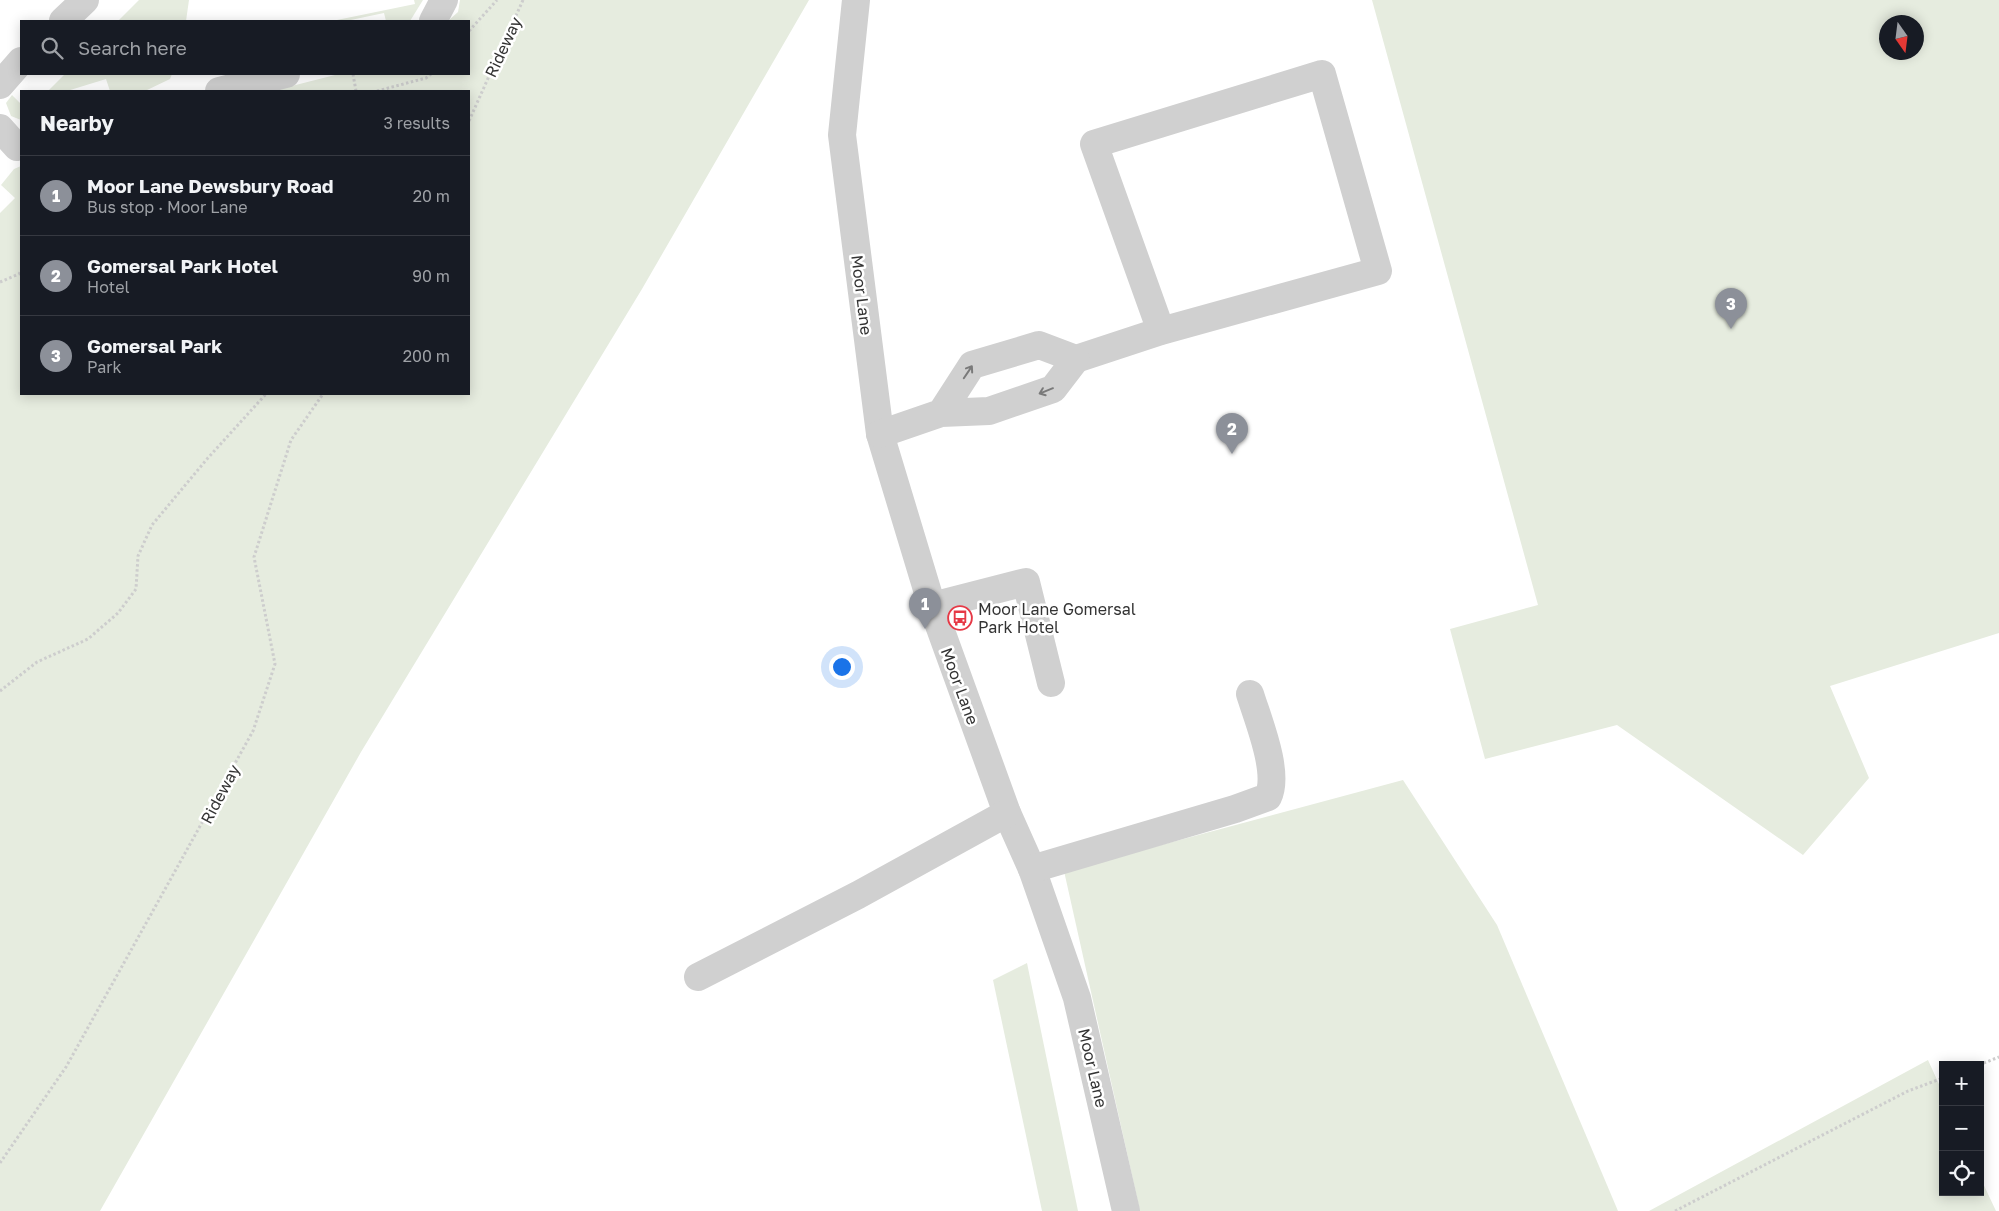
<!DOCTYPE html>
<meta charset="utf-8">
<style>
body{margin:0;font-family:"Golos Text",sans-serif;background:#20242c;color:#f1f3f6}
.controls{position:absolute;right:15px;bottom:15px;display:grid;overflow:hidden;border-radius:0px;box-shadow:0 2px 12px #0003}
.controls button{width:45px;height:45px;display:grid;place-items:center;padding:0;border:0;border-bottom:1px solid #363941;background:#171b24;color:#f1f3f6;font:25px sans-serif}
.compass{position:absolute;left:1879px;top:15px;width:45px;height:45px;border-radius:50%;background:#171b24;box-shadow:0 2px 12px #0003;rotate:166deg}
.you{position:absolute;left:841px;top:666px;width:18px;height:18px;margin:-12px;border:4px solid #fff;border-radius:50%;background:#1a73e8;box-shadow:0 0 0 8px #1a73e833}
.badge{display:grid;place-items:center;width:32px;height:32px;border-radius:50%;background:#8c9099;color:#fff;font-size:16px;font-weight:700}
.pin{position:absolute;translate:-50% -41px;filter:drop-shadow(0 1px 2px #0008)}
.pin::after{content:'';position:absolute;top:26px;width:18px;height:15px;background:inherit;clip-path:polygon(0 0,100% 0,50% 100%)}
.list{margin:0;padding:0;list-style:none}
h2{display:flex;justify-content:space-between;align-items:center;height:65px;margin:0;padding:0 20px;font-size:21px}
h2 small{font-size:16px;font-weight:400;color:#9ea1a6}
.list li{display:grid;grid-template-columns:32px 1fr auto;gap:15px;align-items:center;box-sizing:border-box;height:80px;padding:0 20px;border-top:1px solid #363941}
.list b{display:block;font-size:19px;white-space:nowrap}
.list p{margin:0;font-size:16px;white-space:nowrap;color:#9ea1a6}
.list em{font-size:16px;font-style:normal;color:#9ea1a6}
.icon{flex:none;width:28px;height:28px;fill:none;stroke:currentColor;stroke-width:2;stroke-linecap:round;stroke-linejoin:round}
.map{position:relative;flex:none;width:1999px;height:1211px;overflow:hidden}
.search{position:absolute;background:#171b24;box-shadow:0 2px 12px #0003;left:20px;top:20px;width:450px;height:55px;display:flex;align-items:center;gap:12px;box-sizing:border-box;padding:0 18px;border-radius:0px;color:#9ea1a6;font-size:19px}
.panel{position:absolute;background:#171b24;box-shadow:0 2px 12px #0003;left:20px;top:90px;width:450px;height:305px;border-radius:0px}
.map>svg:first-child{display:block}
.green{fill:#e6ecdf;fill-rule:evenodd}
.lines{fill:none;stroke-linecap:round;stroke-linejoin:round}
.path{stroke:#cdcdcd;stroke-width:3;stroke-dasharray:2.5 2.5;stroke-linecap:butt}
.minor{stroke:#d0d0d0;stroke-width:28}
.oneway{stroke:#7a7a7a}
.labels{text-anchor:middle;stroke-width:5;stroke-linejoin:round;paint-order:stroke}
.street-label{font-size:16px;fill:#333;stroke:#fff}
.poi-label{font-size:16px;fill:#333;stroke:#fff;text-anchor:start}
</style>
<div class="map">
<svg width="1999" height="1211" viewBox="0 0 1999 1211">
<rect width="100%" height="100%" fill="#fff"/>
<g class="green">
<path d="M139,0h50l-3,21h-68z"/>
<path d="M414,0h9l-13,21h-24l-2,-8 -38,8h-14l83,-17z"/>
<path d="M460,0h349l-167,289 -281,463 -261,459h-100v-998l15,-15 -14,-13 13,-16 7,-3v228h448v-303h-197l67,-17h130v-53h-21l10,-9z"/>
<path d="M1372,0h627v633l-169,53 39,92 -66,77 -186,-130 -132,34 -35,-130 88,-24zM1886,22h30v30h-30z"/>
<path d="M65,74h107l-2,5 -25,12h-35l-4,-12 -39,12h-19z"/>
<path d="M12,95l9,9v16l-10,-4 -5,-13z"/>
<path d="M1403,780l94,145 121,286h-478l-76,-340z"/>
<path d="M1027,963l51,248h-36l-49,-231z"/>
<path d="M1928,1060l15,33v99h37v-15l16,34h-347z"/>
</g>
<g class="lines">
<g class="path">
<path d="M469,31l28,-31"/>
<path d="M353,74l3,17"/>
<path d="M377,91l49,-13 5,-4"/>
<path d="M469,121l54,-121"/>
<path d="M0,282l19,-8 2,-3"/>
<path d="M0,691l37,-29 51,-23 30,-26 18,-24 2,-33 14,-31 55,-66 59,-65"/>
<path d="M1979,1065l20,-8"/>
<path d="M0,1163l66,-96 187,-336 22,-67 -21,-107 37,-117 32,-46"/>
<path d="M1675,1211l233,-120 35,-13"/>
</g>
<g class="minor">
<path d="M856,0l-14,135 38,299 52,172 75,207 25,56 45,129 49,213"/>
<path d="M63,21l22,-21"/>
<path d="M433,21l11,-21"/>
<path d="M0,85l21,-24"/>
<path d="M219,91l67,-17"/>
<path d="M0,128l17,19 4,-1"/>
<path d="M1076,359l85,-28 217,-60 -56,-197 -228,70 67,187"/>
<path d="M880,434l61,-21 48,-2 64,-22 23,-30 -37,-14 -67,20 -31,48"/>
<path d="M932,606l94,-24 25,101"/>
<path d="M1032,869l203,-60 33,-12c12,-24 -10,-77 -18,-103"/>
<path d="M698,977l160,-82 149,-82"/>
</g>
</g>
<defs><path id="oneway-shaft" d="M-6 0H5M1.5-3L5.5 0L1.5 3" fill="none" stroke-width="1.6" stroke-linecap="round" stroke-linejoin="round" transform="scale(1.25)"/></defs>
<g class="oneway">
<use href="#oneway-shaft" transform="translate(968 372) rotate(-56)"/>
<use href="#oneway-shaft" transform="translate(1046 391) rotate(158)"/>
</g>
<defs>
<g id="bus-ring" transform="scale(1.25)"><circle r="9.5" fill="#fff" stroke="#e63946" stroke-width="1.5"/><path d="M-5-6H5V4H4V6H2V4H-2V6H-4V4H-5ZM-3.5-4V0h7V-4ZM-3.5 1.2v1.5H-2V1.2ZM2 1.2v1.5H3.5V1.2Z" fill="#e63946"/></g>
</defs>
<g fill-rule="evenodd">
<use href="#bus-ring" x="960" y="618"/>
</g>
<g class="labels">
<g class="street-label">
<text transform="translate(503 47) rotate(-65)" y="6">Rideway</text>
<text transform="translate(862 295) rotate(83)" y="6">Moor Lane</text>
<text transform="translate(960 686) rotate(70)" y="6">Moor Lane</text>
<text transform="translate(220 794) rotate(-62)" y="6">Rideway</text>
<text transform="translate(1093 1068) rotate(77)" y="6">Moor Lane</text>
</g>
<g class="poi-label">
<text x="978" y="615">Moor Lane Gomersal<tspan x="978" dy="18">Park Hotel</tspan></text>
</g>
</g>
</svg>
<div class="controls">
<button>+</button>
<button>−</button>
<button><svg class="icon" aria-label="locate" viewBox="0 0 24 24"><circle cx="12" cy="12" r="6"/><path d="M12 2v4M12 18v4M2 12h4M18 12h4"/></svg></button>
</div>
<svg class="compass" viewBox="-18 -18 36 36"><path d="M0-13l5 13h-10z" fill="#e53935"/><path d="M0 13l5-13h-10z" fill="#9ea1a6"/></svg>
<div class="you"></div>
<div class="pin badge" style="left:925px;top:629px">1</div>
<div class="pin badge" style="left:1232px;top:454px">2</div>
<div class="pin badge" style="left:1731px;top:329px">3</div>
<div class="search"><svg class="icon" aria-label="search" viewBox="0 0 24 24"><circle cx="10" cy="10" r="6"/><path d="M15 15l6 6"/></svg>Search here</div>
<section class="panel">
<h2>Nearby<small>3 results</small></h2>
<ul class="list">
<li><span class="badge">1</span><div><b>Moor Lane Dewsbury Road</b><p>Bus stop · Moor Lane</p></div><em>20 m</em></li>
<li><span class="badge">2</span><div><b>Gomersal Park Hotel</b><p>Hotel</p></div><em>90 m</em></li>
<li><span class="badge">3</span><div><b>Gomersal Park</b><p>Park</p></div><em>200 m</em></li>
</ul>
</section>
</div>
